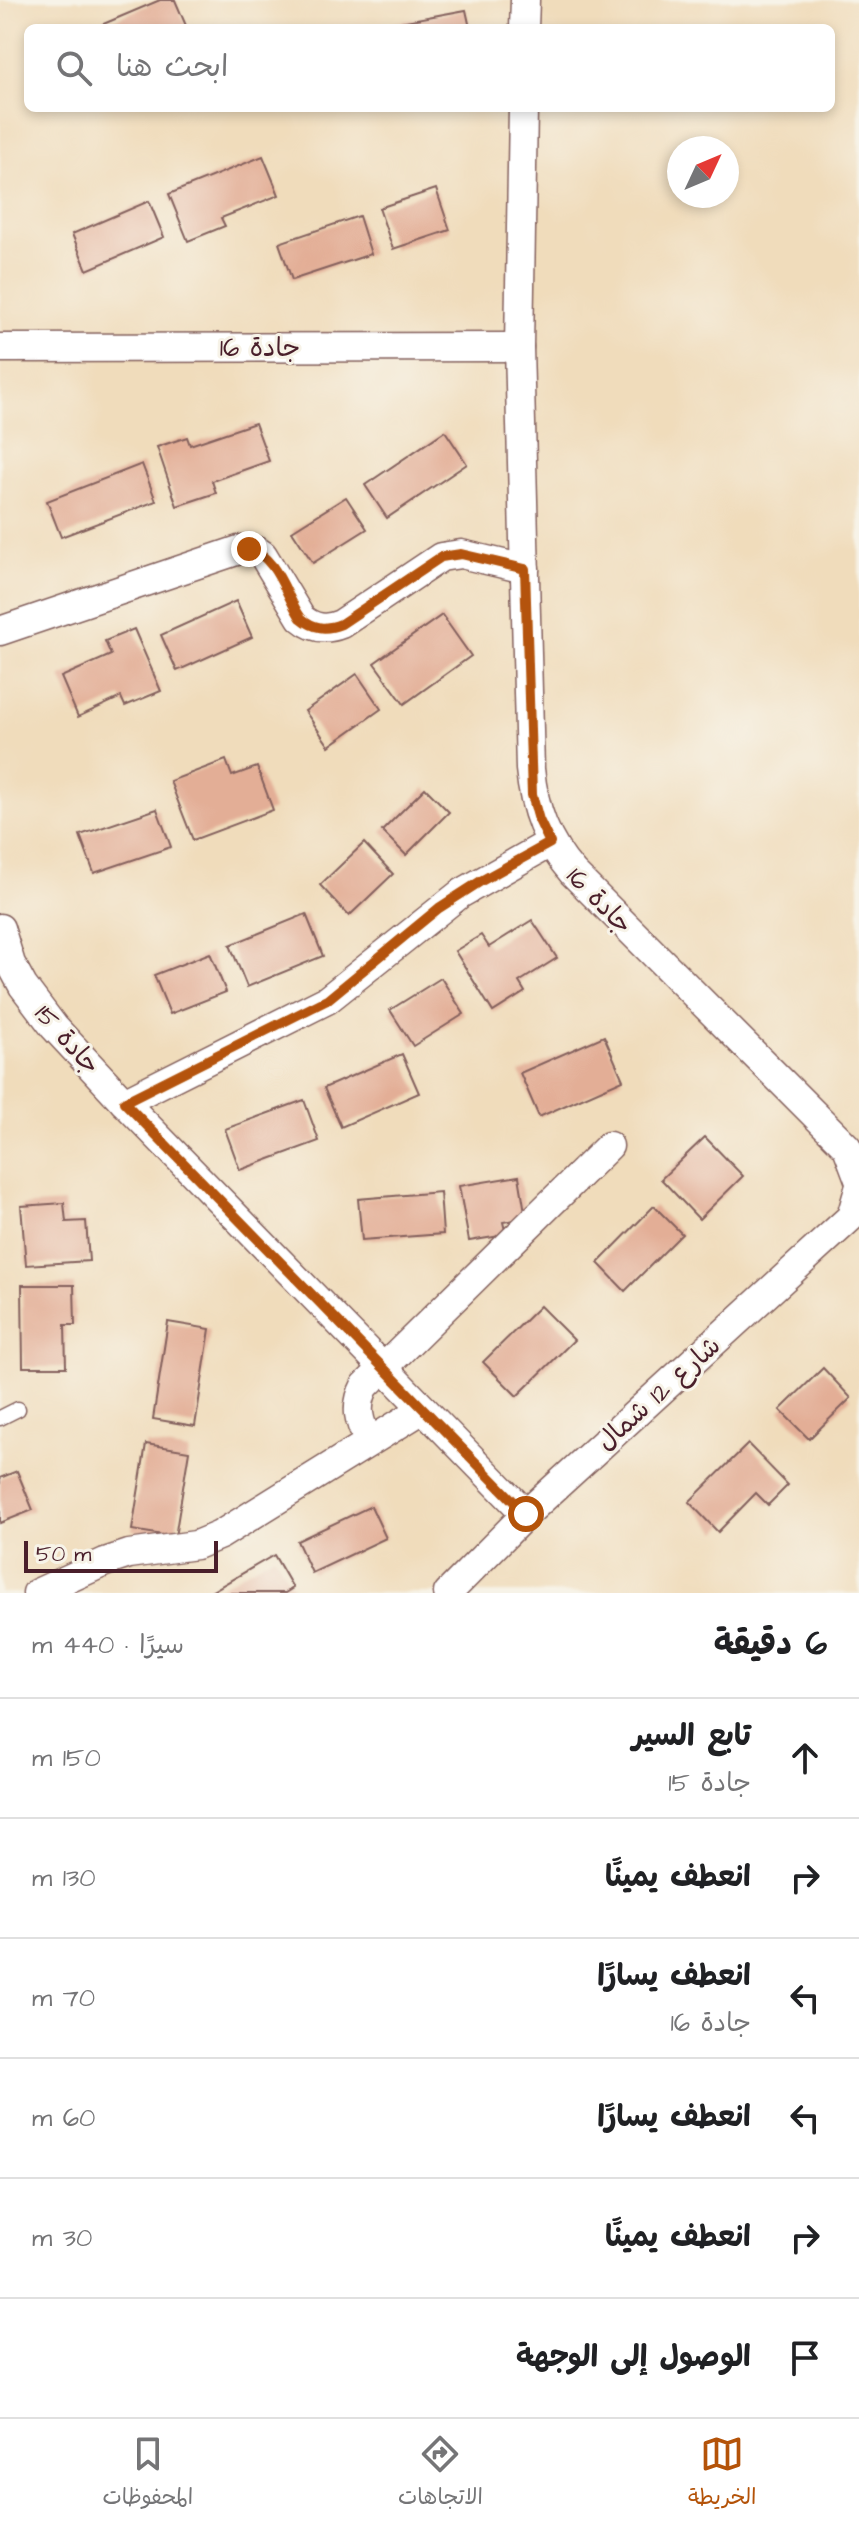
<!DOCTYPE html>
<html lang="ar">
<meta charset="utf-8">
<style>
body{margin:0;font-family:"Architects Daughter","Playpen Sans Arabic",sans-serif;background:#f6f6f6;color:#202124;direction:rtl}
.compass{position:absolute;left:667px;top:136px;width:72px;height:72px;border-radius:50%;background:#fff;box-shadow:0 4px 12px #0003;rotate:46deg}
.scale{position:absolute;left:24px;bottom:20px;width:194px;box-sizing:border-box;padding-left:8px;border:4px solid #4a1f2b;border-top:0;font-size:22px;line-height:28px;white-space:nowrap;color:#4a1f2b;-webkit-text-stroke:6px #f7f3e8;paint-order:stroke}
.stop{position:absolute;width:24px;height:24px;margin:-18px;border:6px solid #b45309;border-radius:50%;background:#fff}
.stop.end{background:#b45309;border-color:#fff;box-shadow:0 2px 8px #0008}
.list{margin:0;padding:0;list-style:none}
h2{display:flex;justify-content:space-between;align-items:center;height:104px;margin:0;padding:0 32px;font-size:34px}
h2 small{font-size:26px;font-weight:400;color:#757577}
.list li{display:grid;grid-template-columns:52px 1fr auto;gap:24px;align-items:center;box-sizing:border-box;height:120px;padding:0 32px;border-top:2px solid #e0e0e0}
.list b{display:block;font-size:30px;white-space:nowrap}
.list p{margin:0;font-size:26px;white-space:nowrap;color:#757577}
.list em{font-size:26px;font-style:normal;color:#757577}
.icon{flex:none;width:44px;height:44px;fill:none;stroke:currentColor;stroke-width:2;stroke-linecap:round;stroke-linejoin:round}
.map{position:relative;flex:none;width:859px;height:1593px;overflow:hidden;direction:ltr}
.search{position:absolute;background:#fff;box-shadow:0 4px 12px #0003;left:24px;right:24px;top:24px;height:88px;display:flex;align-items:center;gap:20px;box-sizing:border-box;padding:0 28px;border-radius:12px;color:#757577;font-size:30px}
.sheet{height:824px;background:#fff}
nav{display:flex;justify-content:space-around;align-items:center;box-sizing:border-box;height:112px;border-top:2px solid #e0e0e0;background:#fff;font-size:22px;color:#757577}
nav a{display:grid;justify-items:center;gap:4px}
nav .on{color:#b45309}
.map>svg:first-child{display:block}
.building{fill:#e3ae96}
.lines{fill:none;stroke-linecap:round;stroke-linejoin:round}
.lane-casing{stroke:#84615d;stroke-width:17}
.street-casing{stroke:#84615d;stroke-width:31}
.lane{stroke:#fff;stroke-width:14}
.street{stroke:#fff;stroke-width:28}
.route{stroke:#b45309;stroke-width:10}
.labels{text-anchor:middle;stroke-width:6;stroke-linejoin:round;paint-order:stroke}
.street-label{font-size:26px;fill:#4a1f2b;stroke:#f7f3e8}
</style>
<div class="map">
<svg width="859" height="1593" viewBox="0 0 859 1593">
<rect width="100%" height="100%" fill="#f7f3e8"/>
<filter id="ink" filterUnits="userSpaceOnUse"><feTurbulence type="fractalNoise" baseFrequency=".0125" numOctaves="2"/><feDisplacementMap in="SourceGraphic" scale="16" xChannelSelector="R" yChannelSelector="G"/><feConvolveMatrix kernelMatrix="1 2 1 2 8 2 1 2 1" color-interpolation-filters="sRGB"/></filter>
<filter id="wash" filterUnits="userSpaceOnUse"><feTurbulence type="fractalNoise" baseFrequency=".006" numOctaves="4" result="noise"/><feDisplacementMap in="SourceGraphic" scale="32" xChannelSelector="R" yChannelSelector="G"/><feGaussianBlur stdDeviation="1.8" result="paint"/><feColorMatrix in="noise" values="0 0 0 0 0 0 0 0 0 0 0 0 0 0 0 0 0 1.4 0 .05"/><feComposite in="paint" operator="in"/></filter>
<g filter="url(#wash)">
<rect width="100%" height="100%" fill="#f0dcbb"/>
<g id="blocks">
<g class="building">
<path d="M160,0h15l12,28h-93z"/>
<path d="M466,10l4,18h-85l-1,-3z"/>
<path d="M263,156l16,39 -58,23 4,8 -37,15 -19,-47z"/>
<path d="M436,189l14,41 -57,19 -14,-41z"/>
<path d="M149,201l15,36 -77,33 -15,-36z"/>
<path d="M359,216l12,38 -79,26 -13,-37z"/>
<path d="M255,423l14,38 -57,20 4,12 -39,13 -20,-59 30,-10 3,8z"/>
<path d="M445,431l22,33 -80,54 -22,-33z"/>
<path d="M142,464l14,37 -95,36 -14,-36z"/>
<path d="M346,497l21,32 -54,34 -21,-32z"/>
<path d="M236,601l16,36 -75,34 -16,-36z"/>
<path d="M442,615l29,41 -67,48 -30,-41z"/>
<path d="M134,629l27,62 -36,15 -4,-9 -43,20 -17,-40 50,-22 -6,-14z"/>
<path d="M357,674l24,35 -52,37 -24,-35z"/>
<path d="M226,760l6,16 25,-9 16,43 -80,30 -23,-59z"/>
<path d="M425,788l24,24 -43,43 -24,-24z"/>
<path d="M157,809l14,38 -77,26 -14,-38z"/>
<path d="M364,843l29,31 -44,42 -29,-31z"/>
<path d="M306,914l17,42 -76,31 -17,-42z"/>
<path d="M532,920l25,38 -38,24 6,10 -32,20 -38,-61 26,-16 8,12z"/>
<path d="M210,953l16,39 -56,22 -16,-39z"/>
<path d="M441,978l23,36 -51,32 -23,-36z"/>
<path d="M604,1036l19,44 -84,37 -19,-44z"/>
<path d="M402,1054l17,39 -78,34 -17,-39z"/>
<path d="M304,1100l15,41 -79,29 -15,-41z"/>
<path d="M705,1137l38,39 -44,43 -38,-40z"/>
<path d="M519,1176l7,42 -23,4 3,13 -37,6 -10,-55z"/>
<path d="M440,1192l3,42 -81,6 -4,-41z"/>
<path d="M64,1203l2,19 20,-1 3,40 -63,4 -5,-59z"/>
<path d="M654,1206l28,28 -57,57 -27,-28z"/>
<path d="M22,1285h52l1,40h-10l1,42h-43z"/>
<path d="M540,1306l34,34 -57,56 -34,-34z"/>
<path d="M168,1322l42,7 -15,97 -42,-7z"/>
<path d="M823,1368l28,30 -42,41 -29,-29z"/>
<path d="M146,1444l43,7 -14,86 -43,-7z"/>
<path d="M748,1444l40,41 -20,20 -12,-12 -38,39 -29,-30z"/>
<path d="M17,1471l16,39 -33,13v-45z"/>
<path d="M371,1506l15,32 -74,35 -15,-32z"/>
<path d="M274,1555l19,33 -8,5h-76z"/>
</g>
</g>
</g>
<g filter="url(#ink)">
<use href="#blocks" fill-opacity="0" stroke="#84615d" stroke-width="2"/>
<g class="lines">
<g class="lane-casing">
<path id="lane" d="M0,1418l18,-9"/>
</g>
<g class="street-casing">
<g id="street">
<path d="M524,28l1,-28"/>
<path d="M523,108l-4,239 11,422c4,41 16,73 43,104l274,274 12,32"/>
<path d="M0,348l519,-1"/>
<path d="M0,631l242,-82 15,2 6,4 38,63c13,11 25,12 40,6l100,-67 20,-3 64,15"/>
<path d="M0,928l11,36 12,22 31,41 70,75 402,412"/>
<path d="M124,1102l203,-102 133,-106 90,-51"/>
<path d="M369,1442c-10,-20 -15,-35 -4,-56l244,-240"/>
<path d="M37,1593l68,-31 24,-8 67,-9 24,-10 203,-126"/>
<path d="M448,1593l78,-79 325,-297 8,-28"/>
</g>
</g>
<use href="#lane" class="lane"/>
<use href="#street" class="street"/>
</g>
</g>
<g class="lines" filter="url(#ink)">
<path class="route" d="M249,549c28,7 37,48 52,69 13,11 25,12 40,6l100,-67 20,-3 64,15 7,226 7,25 11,23 -69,38 -42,27 -112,92 -203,102 402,412"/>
</g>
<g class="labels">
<g class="street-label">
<text x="260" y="356">جادة 16</text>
<text transform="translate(600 900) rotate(46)" y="9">جادة 16</text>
<text transform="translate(68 1039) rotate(48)" y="9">جادة 15</text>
<text transform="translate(658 1393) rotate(-42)" y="9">شارع 12 شمال</text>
</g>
</g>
</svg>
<svg class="compass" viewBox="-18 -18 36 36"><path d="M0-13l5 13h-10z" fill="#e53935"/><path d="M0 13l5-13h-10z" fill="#757577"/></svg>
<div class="scale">50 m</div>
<div class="stop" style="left:526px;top:1514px"></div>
<div class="stop end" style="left:249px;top:549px"></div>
<div class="search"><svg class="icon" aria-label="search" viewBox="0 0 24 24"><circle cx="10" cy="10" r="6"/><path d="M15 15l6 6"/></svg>ابحث هنا</div>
</div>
<section class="sheet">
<h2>6 دقيقة<small>سيرًا · 440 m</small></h2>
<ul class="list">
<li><svg class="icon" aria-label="ahead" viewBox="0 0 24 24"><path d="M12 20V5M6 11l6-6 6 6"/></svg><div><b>تابع السير</b><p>جادة 15</p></div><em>150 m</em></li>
<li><svg class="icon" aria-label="right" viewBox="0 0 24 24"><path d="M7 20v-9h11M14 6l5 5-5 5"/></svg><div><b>انعطف يمينًا</b></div><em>130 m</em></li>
<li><svg class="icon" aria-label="left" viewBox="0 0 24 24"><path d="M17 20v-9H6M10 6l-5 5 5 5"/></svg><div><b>انعطف يسارًا</b><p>جادة 16</p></div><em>70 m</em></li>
<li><svg class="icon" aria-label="left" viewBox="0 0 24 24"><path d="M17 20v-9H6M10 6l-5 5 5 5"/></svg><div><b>انعطف يسارًا</b></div><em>60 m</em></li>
<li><svg class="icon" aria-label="right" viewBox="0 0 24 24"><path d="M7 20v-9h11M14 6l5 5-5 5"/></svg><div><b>انعطف يمينًا</b></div><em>30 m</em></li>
<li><svg class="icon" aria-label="arrive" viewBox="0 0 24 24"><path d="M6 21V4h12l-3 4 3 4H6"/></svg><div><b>الوصول إلى الوجهة</b></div></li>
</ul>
</section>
<nav>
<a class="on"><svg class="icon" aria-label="map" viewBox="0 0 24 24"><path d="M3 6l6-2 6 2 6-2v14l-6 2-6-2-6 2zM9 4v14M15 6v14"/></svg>الخريطة</a>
<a><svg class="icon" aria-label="directions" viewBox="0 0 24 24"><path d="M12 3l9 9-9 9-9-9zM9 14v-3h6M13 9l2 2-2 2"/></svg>الاتجاهات</a>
<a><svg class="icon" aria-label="saved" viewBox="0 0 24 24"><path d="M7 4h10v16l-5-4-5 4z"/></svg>المحفوظات</a>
</nav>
